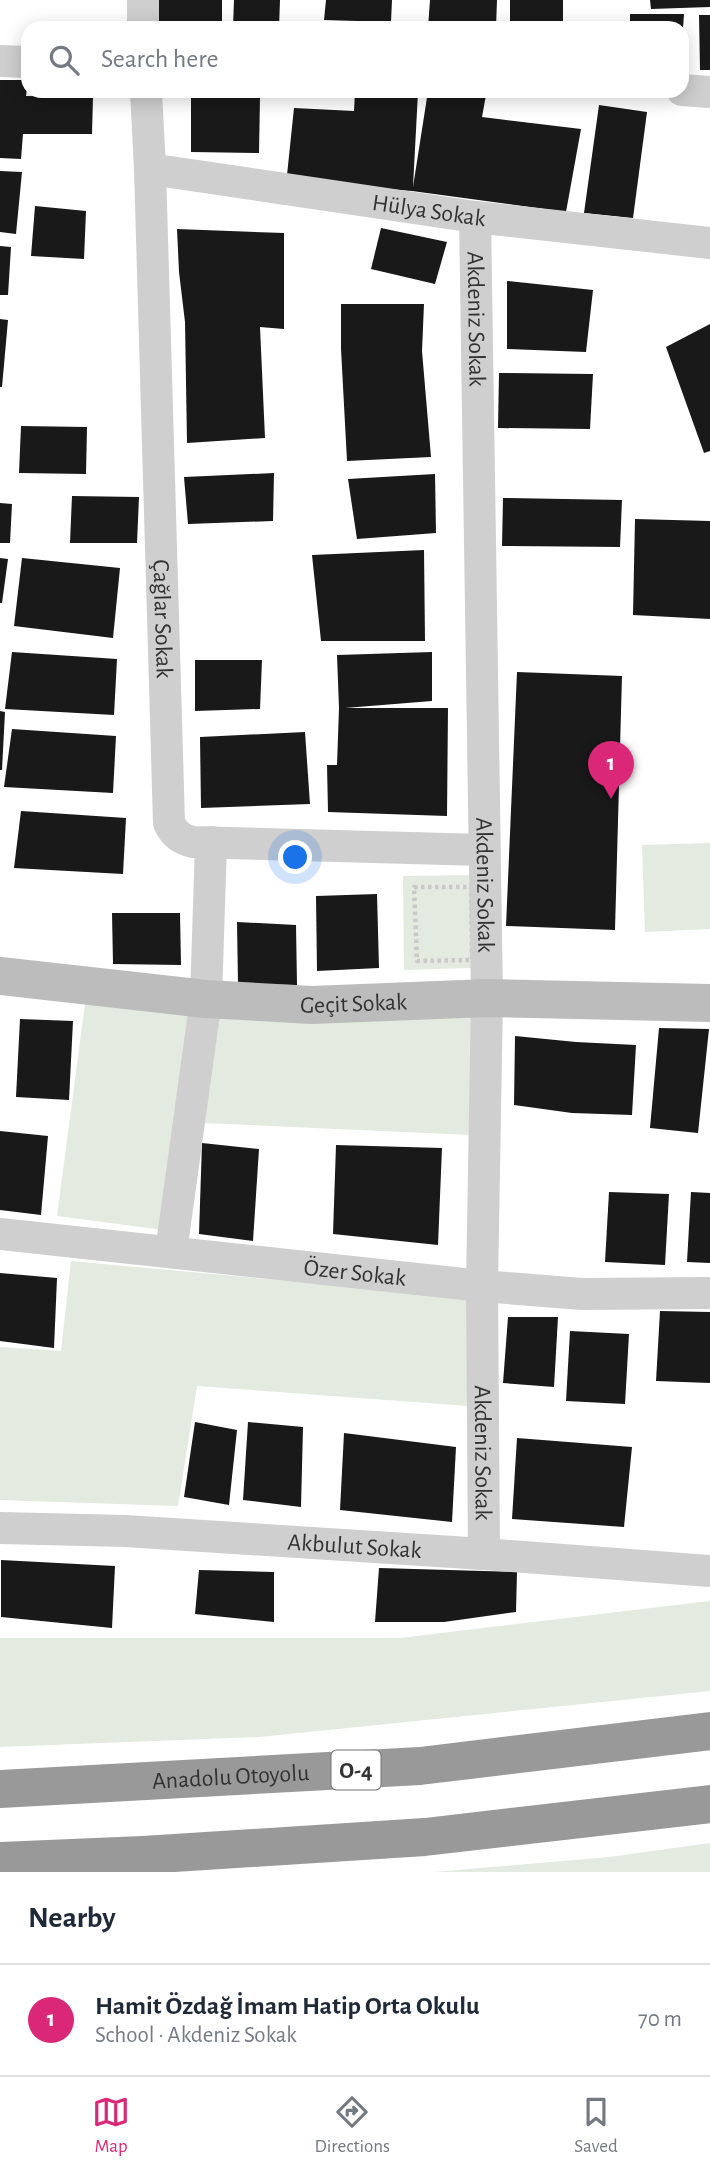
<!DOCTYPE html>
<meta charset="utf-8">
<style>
body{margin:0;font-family:"Alegreya Sans",sans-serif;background:#f2f2f3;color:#1f2937}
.you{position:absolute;left:296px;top:858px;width:24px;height:24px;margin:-18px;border:5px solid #fff;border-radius:50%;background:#1a73e8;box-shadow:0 0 0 10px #1a73e833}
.badge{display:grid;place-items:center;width:46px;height:46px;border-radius:50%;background:#db2777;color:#fff;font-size:23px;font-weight:700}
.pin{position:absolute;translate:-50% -58px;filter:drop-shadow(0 2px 4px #0008)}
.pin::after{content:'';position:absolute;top:37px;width:24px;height:21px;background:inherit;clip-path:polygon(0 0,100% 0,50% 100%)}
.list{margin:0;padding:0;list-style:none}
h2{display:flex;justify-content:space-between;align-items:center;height:91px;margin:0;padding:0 28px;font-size:30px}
h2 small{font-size:23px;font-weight:400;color:#747a83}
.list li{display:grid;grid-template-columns:46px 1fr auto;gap:21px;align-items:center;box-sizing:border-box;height:112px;padding:0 28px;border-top:2px solid #e0e1e3}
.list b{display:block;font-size:26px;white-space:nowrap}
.list p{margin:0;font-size:23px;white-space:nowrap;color:#747a83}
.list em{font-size:23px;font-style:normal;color:#747a83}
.icon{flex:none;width:38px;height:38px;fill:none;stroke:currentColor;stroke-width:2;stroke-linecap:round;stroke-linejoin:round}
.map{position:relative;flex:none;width:710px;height:1872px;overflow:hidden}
.search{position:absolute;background:#fff;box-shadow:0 4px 18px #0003;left:21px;right:21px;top:21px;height:77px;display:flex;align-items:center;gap:18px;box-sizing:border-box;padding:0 24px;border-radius:21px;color:#747a83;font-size:26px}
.sheet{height:203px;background:#fff}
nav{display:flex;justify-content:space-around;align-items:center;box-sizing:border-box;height:98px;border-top:2px solid #e0e1e3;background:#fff;font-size:19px;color:#747a83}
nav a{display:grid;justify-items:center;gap:4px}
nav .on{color:#db2777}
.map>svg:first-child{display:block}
.green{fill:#e3eadf}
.building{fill:#191919}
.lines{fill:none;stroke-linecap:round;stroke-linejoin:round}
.path{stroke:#c9c9c9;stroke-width:4.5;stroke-dasharray:3.5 3.5;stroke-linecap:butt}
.street{stroke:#cfcfcf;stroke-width:32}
.secondary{stroke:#bcbcbc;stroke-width:38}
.highway{stroke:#999;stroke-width:38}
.labels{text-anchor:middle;stroke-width:7;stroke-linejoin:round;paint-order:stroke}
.shield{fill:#fff;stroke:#707070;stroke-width:2}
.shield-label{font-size:23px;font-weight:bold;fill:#323232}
.street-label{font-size:24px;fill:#323232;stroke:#fff}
</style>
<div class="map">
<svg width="710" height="1872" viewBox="0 0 710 1872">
<rect width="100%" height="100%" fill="#fff"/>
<g class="green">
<path d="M710,843v86l-65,3 -3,-87z"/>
<path d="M471,875l1,93 -68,2 -1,-94z"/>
<path d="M86,996l107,15 -30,219 -106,-14z"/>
<path d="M476,1006l-5,129 -266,-12 14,-112z"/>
<path d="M71,1261l401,37 -3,108 -272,-20 -19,120 -178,-6v-153l61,4z"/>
<path d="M710,1601v90l-451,46 -259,10v-109h400z"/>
<path d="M710,1843v29h-276l175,-15z"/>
</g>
<g class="building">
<path d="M158,0h64v28h-66z"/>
<path d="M234,0h46l-1,28 -46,-1z"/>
<path d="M326,0h66l-1,22 -67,-2z"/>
<path d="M430,0h67l-1,28h-68z"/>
<rect x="510" y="0" width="53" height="28"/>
<path d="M650,0h60v7l-59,2z"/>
<path d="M630,14h54l-1,14h-53z"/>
<path d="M699,15h11v55h-10z"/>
<path d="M0,80h28l-2,16 67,1 -1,37h-69l-2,25 -21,-1z"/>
<path d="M355,91l63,1 -5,95 15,-96h35l23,4 -4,22 99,12 -15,83 -154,-21 -65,-5 -60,-11 7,-67 60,3z"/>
<path d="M260,97l-1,56 -68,-1v-54z"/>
<path d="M599,105l48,7 -14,106 -49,-5z"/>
<path d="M0,171l22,1 -6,62 -16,-2z"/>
<path d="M35,206l51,5 -2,48 -53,-3z"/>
<path d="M381,228l66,14 -12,42 -64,-15z"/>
<path d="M177,229l107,4v96l-24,-2 5,111 -78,5 -2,-121 -6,-50z"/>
<path d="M0,246l11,1 -3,48h-8z"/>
<path d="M507,281l86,9 -7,62 -79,-3z"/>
<path d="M341,304h83l-2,47 9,106 -84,4 -6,-112z"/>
<path d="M0,319l8,1 -6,67h-2z"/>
<path d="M710,324v127l-6,2 -38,-106z"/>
<path d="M499,373l94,1 -3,55 -92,-1z"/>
<path d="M21,426l66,1 -1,47 -67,-1z"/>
<path d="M274,473l-1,48 -85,3 -4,-47z"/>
<path d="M435,474l1,59 -79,6 -9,-60z"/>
<path d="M72,496l67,1 -2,46h-67z"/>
<path d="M503,498l119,2 -2,47 -118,-1z"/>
<path d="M0,503l12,1 -2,39h-10z"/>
<path d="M635,519l75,2v98l-77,-4z"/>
<path d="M424,550l1,91h-104l-9,-86z"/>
<path d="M0,558l8,1 -6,44h-2z"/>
<path d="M22,558l98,10 -7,70 -99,-12z"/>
<path d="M12,652l105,7 -3,56 -109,-6z"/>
<path d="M432,652v49l-87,7h103l-1,108 -119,-4 -1,-47h10l2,-57 -2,-53z"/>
<path d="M195,660h67l-2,49 -65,2z"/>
<path d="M517,672l105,4 -7,254 -109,-4z"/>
<path d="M0,711l5,1 -3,58h-2z"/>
<path d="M12,729l104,7 -3,57 -109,-6z"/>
<path d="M305,732l5,72 -109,4 -1,-71z"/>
<path d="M21,811l105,7 -3,56 -109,-6z"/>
<path d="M377,894l2,74 -62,3 -1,-75z"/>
<path d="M112,913h68l1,52 -68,-1z"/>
<path d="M237,922l59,3 1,60 -59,-1z"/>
<path d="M20,1019l53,2 -4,79 -53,-3z"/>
<path d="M659,1028l50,1 -11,104 -48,-5z"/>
<path d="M515,1036l61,6 60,3 -4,70 -60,-2 -58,-8z"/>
<path d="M0,1131l48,5 -7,79 -41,-5z"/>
<path d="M202,1143l57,6 -6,92 -54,-7z"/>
<path d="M336,1145l106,3 -4,97 -105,-11z"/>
<path d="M609,1192l60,2 -4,71 -60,-3z"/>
<path d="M691,1192l19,1v70l-23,-1z"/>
<path d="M0,1273l57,5 -3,70 -54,-7z"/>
<path d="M660,1311l50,1v71l-54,-2z"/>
<path d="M508,1317h50l-4,70 -51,-4z"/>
<path d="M570,1331l59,3 -4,70 -59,-3z"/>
<path d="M195,1422l42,8 -8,75 -45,-8z"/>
<path d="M248,1422l55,5 -2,80 -58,-7z"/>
<path d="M344,1433l112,14 -4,75 -112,-12z"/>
<path d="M517,1438l115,9 -8,80 -112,-8z"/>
<path d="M1,1560l114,6 -3,62 -111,-11z"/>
<path d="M379,1568l138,4 -1,40 -72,10h-69z"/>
<path d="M199,1570l75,2v50l-79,-8z"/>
</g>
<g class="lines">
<path class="path" d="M414,887h57l1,73 -55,1z"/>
<g class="street">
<path d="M143,0v28"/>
<path d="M0,61l28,1"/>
<path d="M682,90l28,2"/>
<path id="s1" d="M146,91l4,78 19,654c6,12 12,16 24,19l290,8"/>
<path id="s2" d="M150,169l325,48 235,26"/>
<path id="s3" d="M475,217l12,781 -5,288 2,268"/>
<path id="s4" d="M0,1234l482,52 100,8 128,-1"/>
<path d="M171,1252l35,-253 5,-157"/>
<path id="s5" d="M0,1528l125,3 359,23 226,17"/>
</g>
<path class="secondary" id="s6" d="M0,976l206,23 106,6 175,-7 223,5"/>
<g class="highway">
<path id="s7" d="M0,1789l420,-23 290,-35"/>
<path d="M0,1861l143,-6 282,-18 285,-33"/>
</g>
</g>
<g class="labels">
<rect class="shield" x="331.5" y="1750.5" width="49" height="39" rx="5"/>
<g class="shield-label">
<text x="356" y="1778">O-4</text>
</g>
<g class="street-label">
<text dy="8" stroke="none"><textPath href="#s2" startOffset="282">Hülya Sokak</textPath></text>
<text dy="8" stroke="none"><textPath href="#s3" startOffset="102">Akdeniz Sokak</textPath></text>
<text dy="8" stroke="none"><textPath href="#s1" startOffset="528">Çağlar Sokak</textPath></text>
<text dy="8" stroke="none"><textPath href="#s3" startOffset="668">Akdeniz Sokak</textPath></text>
<text dy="8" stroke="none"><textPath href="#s6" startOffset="355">Geçit Sokak</textPath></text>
<text dy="8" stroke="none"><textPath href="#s4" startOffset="357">Özer Sokak</textPath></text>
<text dy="8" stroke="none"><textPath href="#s3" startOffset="1236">Akdeniz Sokak</textPath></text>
<text dy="8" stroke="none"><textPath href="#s5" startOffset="355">Akbulut Sokak</textPath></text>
<text dy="8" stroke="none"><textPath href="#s7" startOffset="231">Anadolu Otoyolu</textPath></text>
</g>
</g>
</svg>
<div class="you"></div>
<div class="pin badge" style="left:611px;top:799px">1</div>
<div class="search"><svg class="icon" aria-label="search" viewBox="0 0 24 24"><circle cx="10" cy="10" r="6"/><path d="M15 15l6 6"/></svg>Search here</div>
</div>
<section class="sheet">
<h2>Nearby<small></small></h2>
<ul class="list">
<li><span class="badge">1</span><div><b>Hamit Özdağ İmam Hatip Orta Okulu</b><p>School · Akdeniz Sokak</p></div><em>70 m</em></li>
</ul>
</section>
<nav>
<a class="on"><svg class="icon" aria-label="map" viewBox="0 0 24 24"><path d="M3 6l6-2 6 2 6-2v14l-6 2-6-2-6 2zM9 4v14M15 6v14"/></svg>Map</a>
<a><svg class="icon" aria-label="directions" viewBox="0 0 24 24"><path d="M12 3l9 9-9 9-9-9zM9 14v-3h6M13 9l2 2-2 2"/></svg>Directions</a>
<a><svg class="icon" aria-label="saved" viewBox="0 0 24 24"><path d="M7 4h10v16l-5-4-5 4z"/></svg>Saved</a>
</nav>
